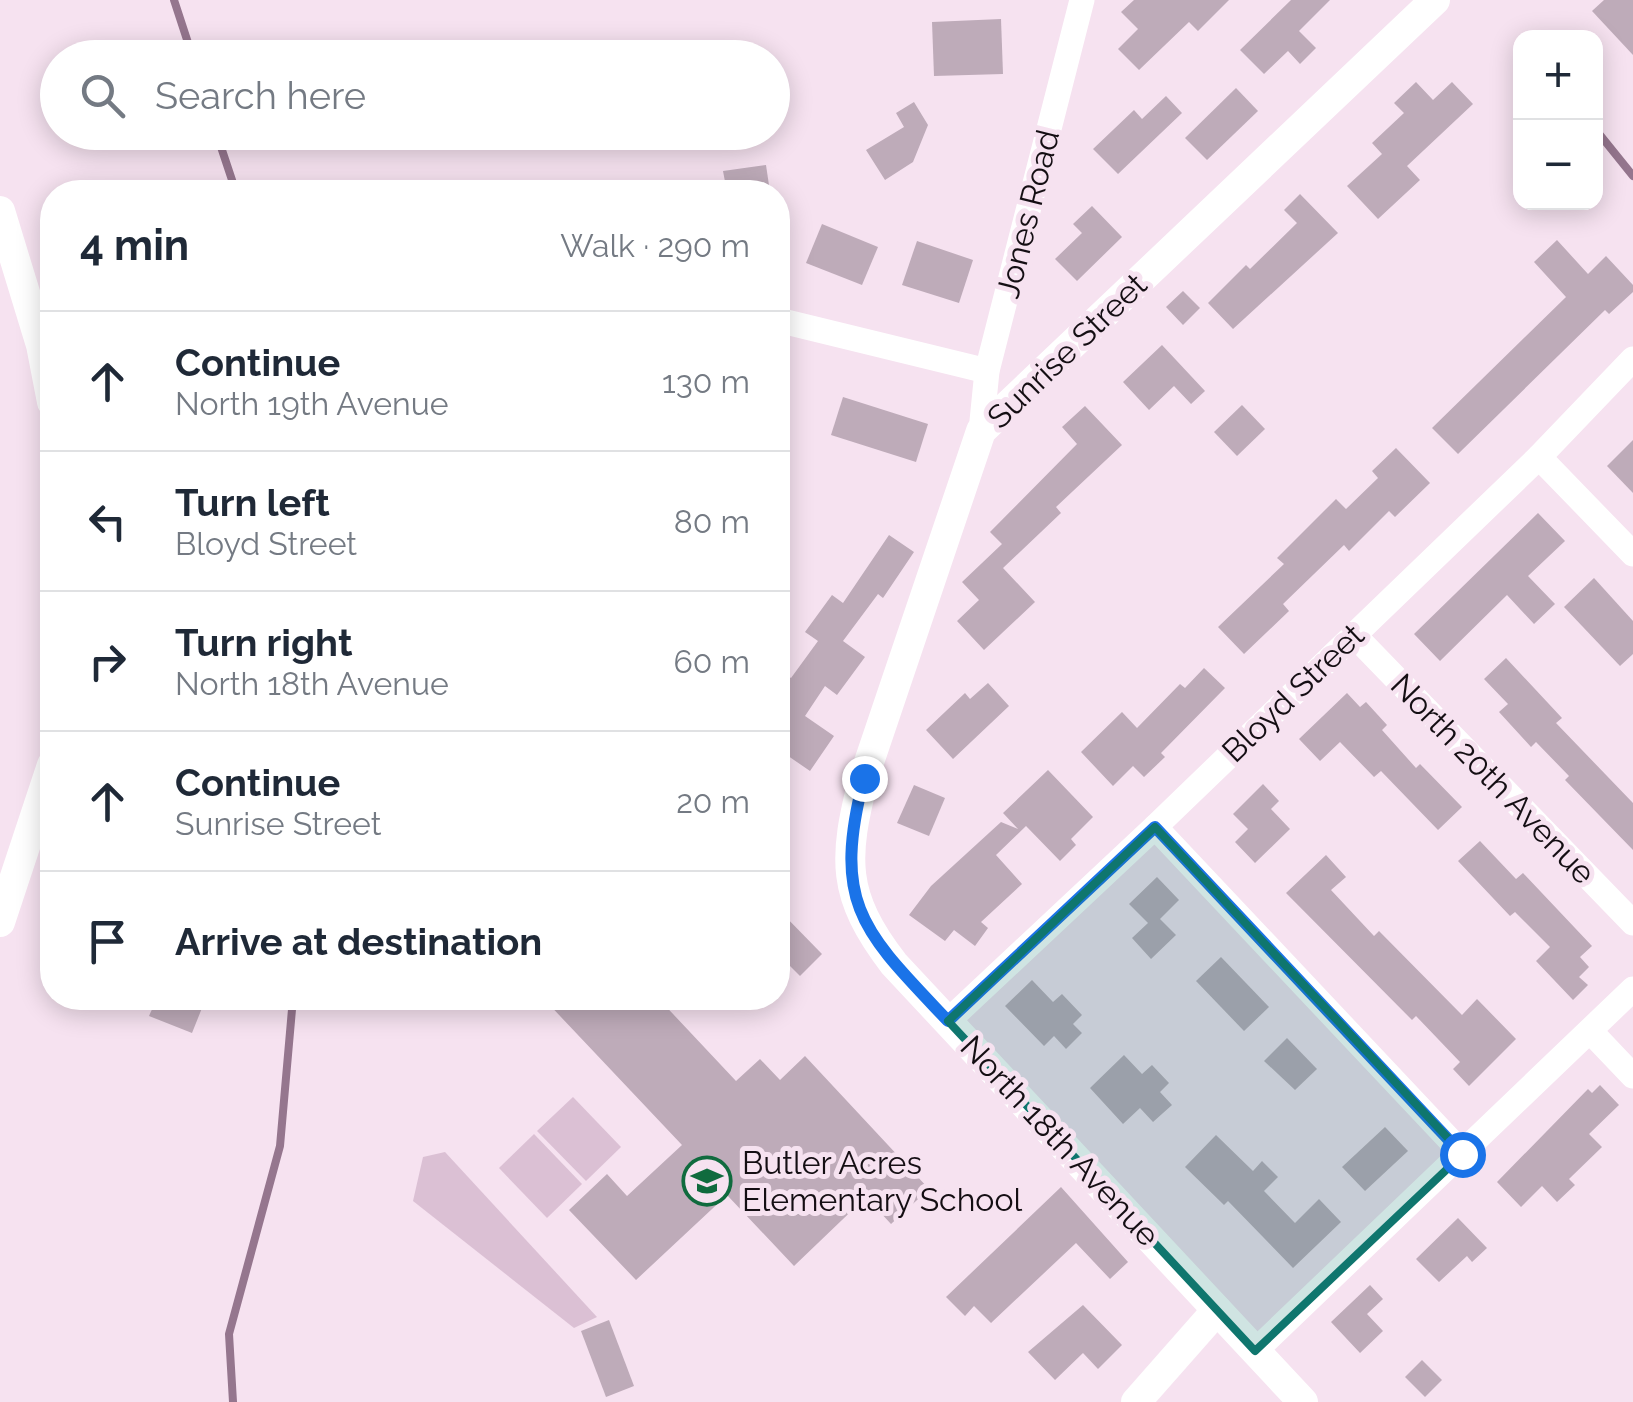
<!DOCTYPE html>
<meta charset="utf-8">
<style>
body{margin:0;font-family:Raleway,sans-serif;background:#f2f2f3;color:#1f2937}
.controls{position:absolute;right:30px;top:30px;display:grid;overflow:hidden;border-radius:20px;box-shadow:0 5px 25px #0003}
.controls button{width:90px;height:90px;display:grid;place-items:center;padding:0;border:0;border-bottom:2px solid #e0e1e3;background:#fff;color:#1f2937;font:50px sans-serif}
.stop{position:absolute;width:30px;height:30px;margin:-22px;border:8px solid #1a73e8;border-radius:50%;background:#fff}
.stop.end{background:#1a73e8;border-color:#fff;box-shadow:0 2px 10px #0008}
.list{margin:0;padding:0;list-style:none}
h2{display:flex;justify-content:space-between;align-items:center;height:130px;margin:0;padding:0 40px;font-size:42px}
h2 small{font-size:32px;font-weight:400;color:#747a83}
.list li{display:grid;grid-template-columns:65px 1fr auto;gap:30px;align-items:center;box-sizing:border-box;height:140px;padding:0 40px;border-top:2px solid #e0e1e3}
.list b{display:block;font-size:38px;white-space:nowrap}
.list p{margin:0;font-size:32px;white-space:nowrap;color:#747a83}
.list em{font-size:32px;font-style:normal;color:#747a83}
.icon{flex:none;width:55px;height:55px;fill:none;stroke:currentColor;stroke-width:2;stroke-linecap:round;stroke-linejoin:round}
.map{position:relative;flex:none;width:1633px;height:1402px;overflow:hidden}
.search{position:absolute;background:#fff;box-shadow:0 5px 25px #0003;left:40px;top:40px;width:750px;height:110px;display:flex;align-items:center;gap:25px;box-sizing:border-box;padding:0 35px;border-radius:55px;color:#747a83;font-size:38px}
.panel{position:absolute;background:#fff;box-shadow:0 5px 25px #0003;left:40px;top:180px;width:750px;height:830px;border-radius:40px}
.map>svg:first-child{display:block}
.green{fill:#dbc0d4}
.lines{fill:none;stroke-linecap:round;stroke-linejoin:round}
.stream{stroke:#95768e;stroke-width:8}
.building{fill:#beabb9}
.minor{stroke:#fff;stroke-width:25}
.tertiary{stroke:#fff;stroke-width:30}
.route{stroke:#1a73e8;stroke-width:12}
.marked{fill:#0f766e;fill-opacity:0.2;stroke:#0f766e;stroke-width:8;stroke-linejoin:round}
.labels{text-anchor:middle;stroke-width:10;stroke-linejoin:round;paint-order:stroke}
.street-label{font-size:32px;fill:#140e13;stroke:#f6e2f0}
.poi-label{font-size:32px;fill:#140e13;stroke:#f6e2f0;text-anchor:start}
</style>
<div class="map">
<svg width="1633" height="1402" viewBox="0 0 1633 1402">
<rect width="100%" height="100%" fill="#f6e2f0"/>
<g class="green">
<path d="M573,1097l48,50 -35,34 -49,-50z"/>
<path d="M534,1134l48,50 -35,34 -48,-50z"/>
<path d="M445,1152l152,165 -23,11 -161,-127 10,-44z"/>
</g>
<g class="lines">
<g class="stream">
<path d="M174,0l19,58"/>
<path d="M1596,130l37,46"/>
<path d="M216,132l20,60"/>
<path d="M233,1402l-4,-68 51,-188 13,-148"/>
</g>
</g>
<g class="building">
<path d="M1134,0h95l-31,31 -9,-9 -50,48 -21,-21 20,-20 -17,-17z"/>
<path d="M1291,0h39l-31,31 17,17 -16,16 -12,-13 -24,23 -24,-24z"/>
<path d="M1604,0h29v55l-41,-44z"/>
<path d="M1001,19l2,55 -69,2 -2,-54z"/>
<path d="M1416,82l17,18 19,-18 21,22 -66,62 13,14 -42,39 -31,-33 35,-32 -10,-11 32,-30 -10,-10z"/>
<path d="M1236,88l22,23 -51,49 -22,-22z"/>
<path d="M1166,96l16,17 -64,61 -25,-25 41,-39 8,9z"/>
<path d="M914,102l14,23 -15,37 -28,18 -19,-30 38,-23 -8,-14z"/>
<path d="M766,165l4,27h-43l-4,-21z"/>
<path d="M1300,194l38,39 -105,96 -25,-26 38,-38 4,4 47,-46 -13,-13z"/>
<path d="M1092,206l30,31 -45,44 -22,-22 27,-26 -9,-9z"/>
<path d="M822,224l56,23 -16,38 -56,-22z"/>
<path d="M1557,240l31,34 18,-18 27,29v7l-24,22 -4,-4 -147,144 -26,-26 134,-131 -32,-35z"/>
<path d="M917,241l56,19 -14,43 -57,-18z"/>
<path d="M1183,291l17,17 -17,17 -17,-18z"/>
<path d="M1162,345l43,46 -14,13 -17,-18 -25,24 -26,-28z"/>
<path d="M843,397l85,27 -12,38 -85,-27z"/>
<path d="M1242,405l23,24 -28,27 -23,-24z"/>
<path d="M1085,406l37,39 -66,62 5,6 -58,55 32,34 -51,48 -27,-29 22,-21 -17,-18 40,-38 -12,-12 87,-88 -15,-17z"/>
<path d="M1633,440v53l-26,-27z"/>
<path d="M1396,448l34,35 -35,34 -6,-6 -40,40 -5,-6 -61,59 6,7 -45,43 -26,-27 66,-63 -7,-6 59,-59 10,10 32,-31 -6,-7z"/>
<path d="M1538,513l27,28 -37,35 27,28 -21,20 -27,-29 -67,66 -26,-27z"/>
<path d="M889,535l25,17 -31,46 -5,-4 -35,47 22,16 -28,38 -12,-9 -20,30 29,20 -24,35 -32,-22v-80l13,9 27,-37 -13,-9 27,-37 11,8z"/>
<path d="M1594,578l39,43v33l-13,12 -56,-59z"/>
<path d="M1506,658l56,60 -6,5 77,80v47l-68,-70 4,-4 -33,-34 -5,5 -32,-35 9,-8 -24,-25z"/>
<path d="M1204,668l21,20 -64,65 4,4 -21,20 -11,-11 -20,20 -32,-34 41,-40 15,16 43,-44 5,4z"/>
<path d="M988,683l21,23 -56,53 -27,-29 39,-37 5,6z"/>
<path d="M1347,693l13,14 6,-5 21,23 -5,5 34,38 4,-4 42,43 -24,23 -57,-59 -7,6 -34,-35 -20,19 -21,-22z"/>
<path d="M1048,770l45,47 -22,22 5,6 -16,16 -34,-35 -30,29 26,29 -41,38 7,6 -13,18 -21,-16 -9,11 -36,-26 22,-29 70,-64 17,7 -15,-16z"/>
<path d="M1263,784l16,17 -8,8 19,20 -35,34 -20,-21 13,-13 -15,-15z"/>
<path d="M914,785l31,13 -16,38 -32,-13z"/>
<path d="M1480,841l36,38 7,-6 69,73 -12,11 9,10 -10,10 9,8 -15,15 -37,-39 14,-14 -35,-35 -5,4 -52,-55z"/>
<path d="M1326,855l20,22 -15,13 43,46 5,-5 83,84 15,-16 39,40 -47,47 -16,-17 7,-7 -44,-46 -4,4 -126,-127z"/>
<path d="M1157,877l22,23 -19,19 16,16 -25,24 -19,-21 16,-15 -19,-19z"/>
<path d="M778,909l44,45 -22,22 -22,-22z"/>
<path d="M1221,957l48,50 -25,24 -48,-50z"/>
<path d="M1032,980l21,22 9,-8 20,21 -9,9 9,9 -16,16 -12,-13 -10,10 -39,-40z"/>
<path d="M157,998h49l-14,35 -43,-17z"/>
<path d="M543,998h115l78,83 24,-22 20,21 25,-24 124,133 -38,35 -25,-27 -72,69 -67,-71 -91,85 -67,-70 38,-36 20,22 55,-51z"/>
<path d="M1287,1038l30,31 -22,21 -31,-29z"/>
<path d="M1124,1055l18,19 10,-9 17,18 -9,9 12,13 -19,17 -13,-14 -17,16 -33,-36z"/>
<path d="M1600,1085l19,20 -30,29 13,13 -33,32 6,6 -18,17 -15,-16 -21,21 -24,-25 91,-93 4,4z"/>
<path d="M1385,1127l23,24 -43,40 -23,-24z"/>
<path d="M1216,1135l37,36 9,-10 16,16 -14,14 31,32 24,-24 22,23 -48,46 -65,-67 -4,4 -39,-38z"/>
<path d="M1061,1187l67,75 -18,17 -34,-36 -85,80 -17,-17 -9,10 -19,-19z"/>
<path d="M1458,1218l29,30 -15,14 -5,-6 -28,26 -23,-23z"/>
<path d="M1370,1285l13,14 -16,15 16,17 -23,22 -29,-31z"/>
<path d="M1083,1305l39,40 -24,24 -15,-16 -28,27 -27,-28z"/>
<path d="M609,1320l25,66 -28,11 -25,-66z"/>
<path d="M1422,1360l20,20 -17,17 -20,-20z"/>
</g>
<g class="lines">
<g class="minor">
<path d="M778,320l209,51"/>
<path d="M981,431l6,-60 95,-371"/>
<path d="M1539,457l94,97"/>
<path d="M1353,634l280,289"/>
<path d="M1155,827l308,327"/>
<path d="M948,1021l207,-194 384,-370 94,-98"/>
<path d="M1591,1032l42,44"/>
<path d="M1255,1351l378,-362"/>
</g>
<g class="tertiary">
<path d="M0,211l41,134 11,57"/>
<path d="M0,922l52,-157"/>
<path d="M1136,1402l81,-92"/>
<path d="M1303,1402l-409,-438c-53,-69 -51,-105 -30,-187l117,-346 454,-431"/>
</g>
</g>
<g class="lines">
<path class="route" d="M864,778c-33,128 0,154 84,243l207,-194 307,327"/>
</g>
<path class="marked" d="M1155,827l308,327 -208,197 -307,-330z"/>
<defs>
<g id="school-ring" transform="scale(2.5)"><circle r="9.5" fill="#f6e2f0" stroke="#106b3e" stroke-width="1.5"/><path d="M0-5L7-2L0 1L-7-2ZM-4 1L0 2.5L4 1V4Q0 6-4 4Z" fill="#106b3e"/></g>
</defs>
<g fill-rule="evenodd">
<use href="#school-ring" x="707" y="1181"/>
</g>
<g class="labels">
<g class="street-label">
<text transform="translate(1028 214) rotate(-76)" y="11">Jones Road</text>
<text transform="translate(1067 351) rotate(-44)" y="11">Sunrise Street</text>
<text transform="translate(1293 693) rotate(-44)" y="11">Bloyd Street</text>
<text transform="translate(1493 779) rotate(46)" y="11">North 20th Avenue</text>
<text transform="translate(1060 1141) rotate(47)" y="11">North 18th Avenue</text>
</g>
<g class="poi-label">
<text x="742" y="1174">Butler Acres<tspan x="742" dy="37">Elementary School</tspan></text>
</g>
</g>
</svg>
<div class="controls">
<button>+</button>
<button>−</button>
</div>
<div class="stop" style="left:1462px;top:1154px"></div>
<div class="stop end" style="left:864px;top:778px"></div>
<div class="search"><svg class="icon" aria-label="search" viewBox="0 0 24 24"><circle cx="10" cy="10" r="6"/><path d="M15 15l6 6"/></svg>Search here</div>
<section class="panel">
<h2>4 min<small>Walk · 290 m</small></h2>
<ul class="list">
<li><svg class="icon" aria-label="ahead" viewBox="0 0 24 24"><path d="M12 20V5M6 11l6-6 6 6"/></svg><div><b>Continue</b><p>North 19th Avenue</p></div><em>130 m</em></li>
<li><svg class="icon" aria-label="left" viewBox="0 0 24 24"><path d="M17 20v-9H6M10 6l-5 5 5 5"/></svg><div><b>Turn left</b><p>Bloyd Street</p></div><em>80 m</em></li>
<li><svg class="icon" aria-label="right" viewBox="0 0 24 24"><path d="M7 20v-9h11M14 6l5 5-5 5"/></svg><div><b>Turn right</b><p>North 18th Avenue</p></div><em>60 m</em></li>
<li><svg class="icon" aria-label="ahead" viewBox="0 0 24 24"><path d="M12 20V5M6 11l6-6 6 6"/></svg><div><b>Continue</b><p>Sunrise Street</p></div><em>20 m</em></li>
<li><svg class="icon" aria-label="arrive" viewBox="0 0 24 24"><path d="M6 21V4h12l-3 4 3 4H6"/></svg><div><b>Arrive at destination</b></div></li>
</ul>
</section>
</div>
